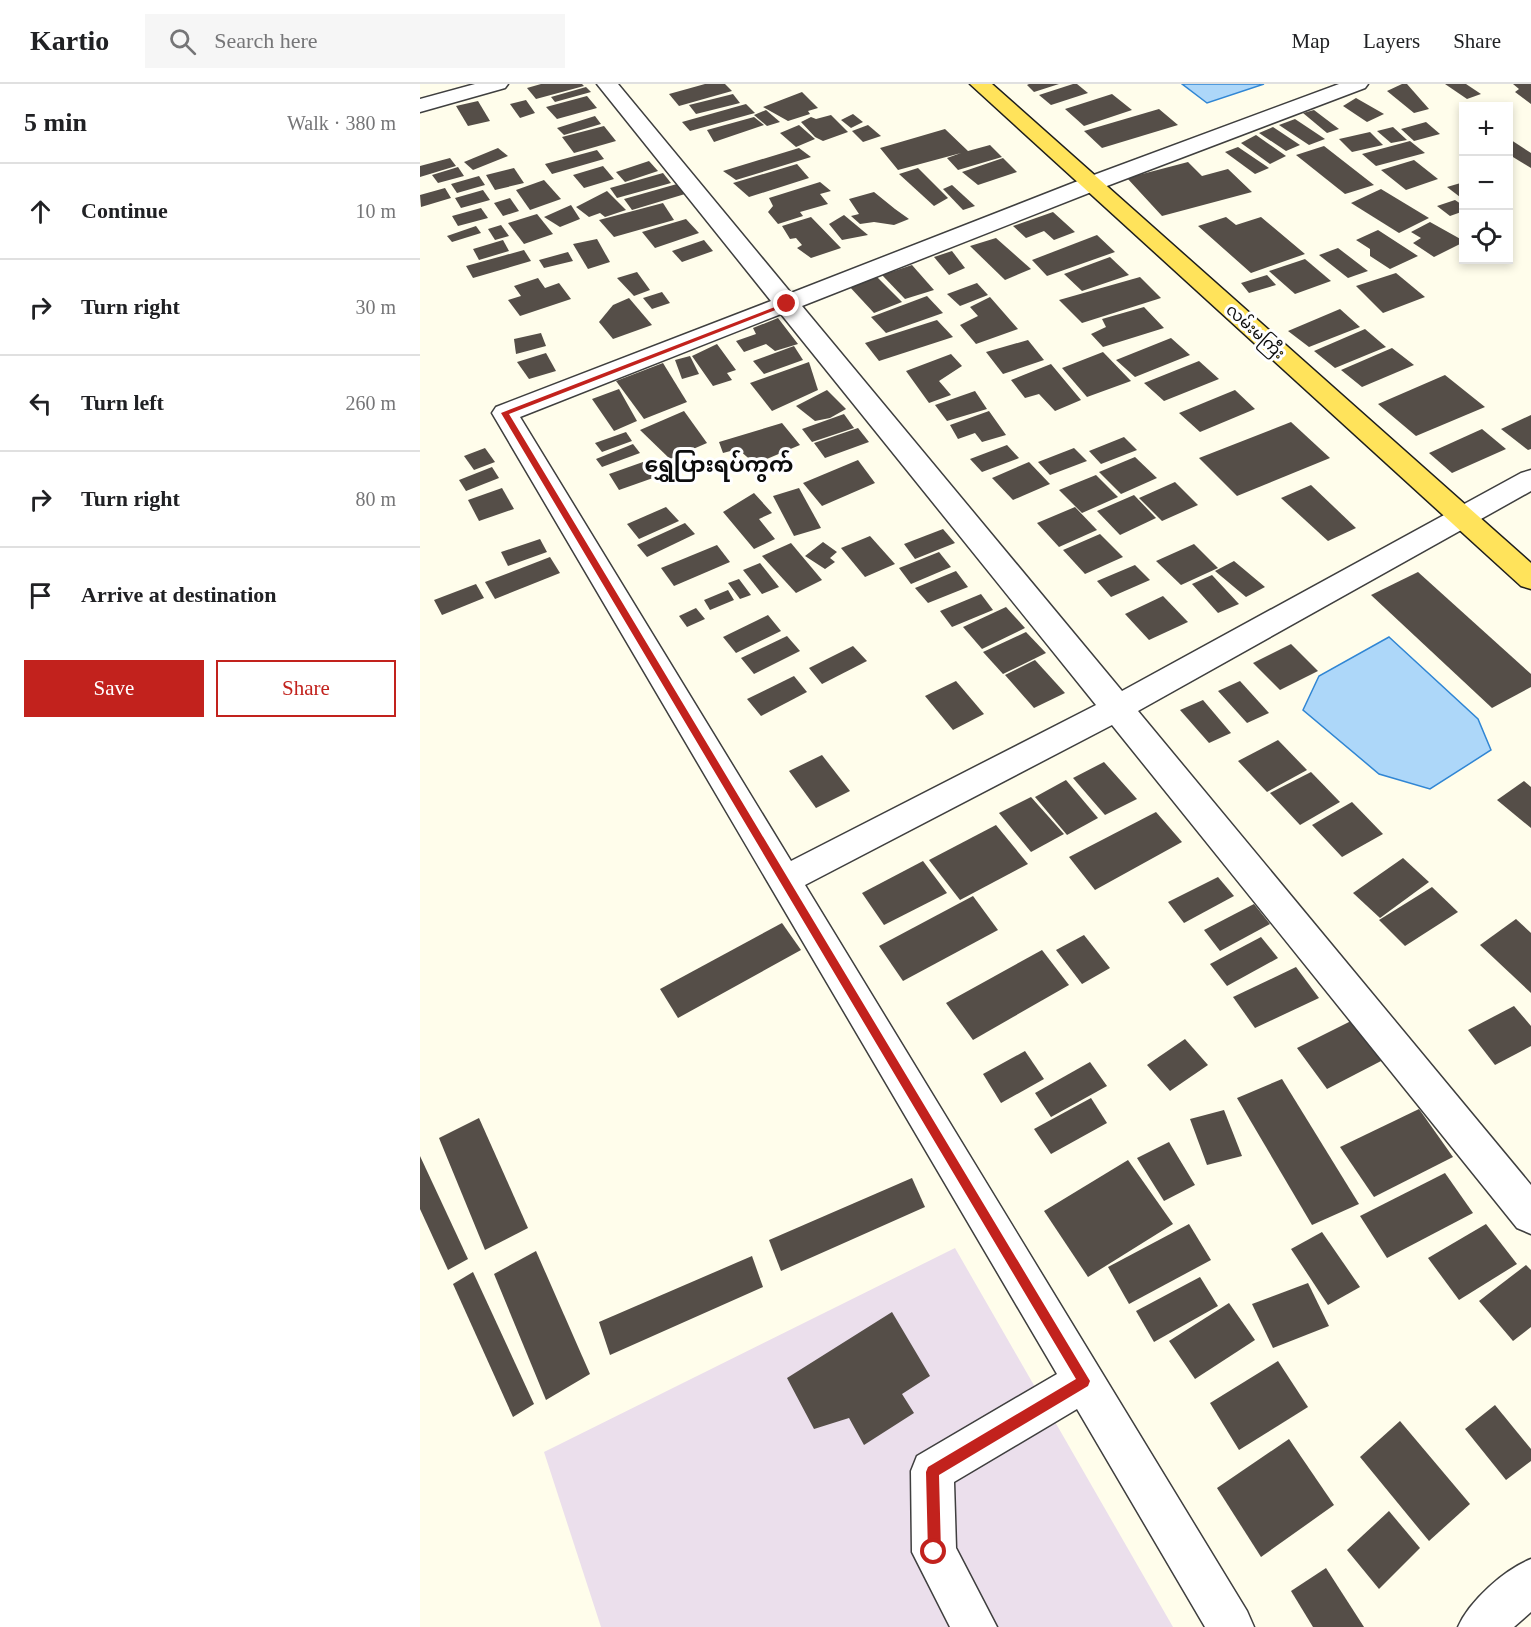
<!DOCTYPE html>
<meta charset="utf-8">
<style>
body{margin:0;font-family:"Times New Roman","Noto Sans Myanmar",serif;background:#f6f6f6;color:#202124}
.controls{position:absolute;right:18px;top:18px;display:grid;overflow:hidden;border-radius:0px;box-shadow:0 3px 9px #0003}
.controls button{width:54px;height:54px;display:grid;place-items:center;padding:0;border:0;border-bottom:2px solid #e0e0e0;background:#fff;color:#202124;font:30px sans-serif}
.stop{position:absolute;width:18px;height:18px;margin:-14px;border:4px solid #c2221d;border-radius:50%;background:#fff}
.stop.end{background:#c2221d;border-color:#fff;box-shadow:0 2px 6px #0008}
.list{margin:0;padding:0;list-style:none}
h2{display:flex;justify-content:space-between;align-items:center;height:78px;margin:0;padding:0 24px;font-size:26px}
h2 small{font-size:20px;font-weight:400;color:#757577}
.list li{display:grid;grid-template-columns:39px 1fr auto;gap:18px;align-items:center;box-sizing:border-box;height:96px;padding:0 24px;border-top:2px solid #e0e0e0}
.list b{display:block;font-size:22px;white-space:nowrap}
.list em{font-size:20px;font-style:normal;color:#757577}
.actions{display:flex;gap:12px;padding:18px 24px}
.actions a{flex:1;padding:14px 0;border:2px solid #c2221d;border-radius:0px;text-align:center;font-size:21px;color:#c2221d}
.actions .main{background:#c2221d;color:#fff}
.icon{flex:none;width:33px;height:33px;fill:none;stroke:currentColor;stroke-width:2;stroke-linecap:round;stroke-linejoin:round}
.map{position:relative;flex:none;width:1111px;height:1543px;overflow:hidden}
header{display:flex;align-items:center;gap:36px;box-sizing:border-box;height:84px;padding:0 30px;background:#fff;border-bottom:2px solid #e0e0e0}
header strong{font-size:28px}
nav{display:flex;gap:33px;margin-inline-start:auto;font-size:21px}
.search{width:420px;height:54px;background:#f6f6f6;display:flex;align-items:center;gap:15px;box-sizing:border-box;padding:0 21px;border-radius:0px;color:#757577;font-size:22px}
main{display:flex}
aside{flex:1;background:#fff}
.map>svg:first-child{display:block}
.industrial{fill:#ebdfec}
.water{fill:#add7f9;stroke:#3086d4;stroke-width:1.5}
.building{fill:#554e48}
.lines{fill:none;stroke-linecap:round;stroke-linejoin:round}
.minor-casing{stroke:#3f3f3f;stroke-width:3}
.major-casing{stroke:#1d1d1d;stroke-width:3}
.minor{fill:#fff;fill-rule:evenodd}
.major{fill:#ffe35b;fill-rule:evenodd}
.route{fill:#c2221d}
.labels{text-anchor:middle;stroke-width:6;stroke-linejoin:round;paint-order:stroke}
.far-street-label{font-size:16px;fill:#0c0c0c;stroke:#fff}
.quarter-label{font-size:22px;font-weight:bold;fill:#0c0c0c;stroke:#fff}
</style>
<header>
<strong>Kartio</strong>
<div class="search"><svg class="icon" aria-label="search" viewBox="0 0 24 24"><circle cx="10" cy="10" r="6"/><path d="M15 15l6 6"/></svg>Search here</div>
<nav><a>Map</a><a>Layers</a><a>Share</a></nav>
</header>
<main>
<aside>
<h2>5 min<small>Walk · 380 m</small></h2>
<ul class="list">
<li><svg class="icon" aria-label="ahead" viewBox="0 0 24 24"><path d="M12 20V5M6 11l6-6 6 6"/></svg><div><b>Continue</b></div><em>10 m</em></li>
<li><svg class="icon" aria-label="right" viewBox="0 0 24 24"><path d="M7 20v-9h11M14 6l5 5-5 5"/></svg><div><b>Turn right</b></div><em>30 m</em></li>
<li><svg class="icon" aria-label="left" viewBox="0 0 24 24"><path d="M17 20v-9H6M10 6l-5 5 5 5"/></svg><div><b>Turn left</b></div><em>260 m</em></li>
<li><svg class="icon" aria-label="right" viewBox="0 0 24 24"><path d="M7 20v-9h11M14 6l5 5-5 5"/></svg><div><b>Turn right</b></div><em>80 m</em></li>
<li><svg class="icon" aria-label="arrive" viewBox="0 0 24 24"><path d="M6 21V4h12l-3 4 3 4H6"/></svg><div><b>Arrive at destination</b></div></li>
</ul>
<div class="actions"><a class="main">Save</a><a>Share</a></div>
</aside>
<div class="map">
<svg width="1111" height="1543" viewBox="0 0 1111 1543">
<rect width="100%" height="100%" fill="#fffdeb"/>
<path class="industrial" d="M535,1164l218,379h-572l-57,-175z"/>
<g class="water">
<path d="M762,0h82l-57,19z"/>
<path d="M969,553l89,82 13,31 -61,39 -51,-15 -76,-64 16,-34z"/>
</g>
<g class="building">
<path d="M121,0h41l2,2 -48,13 -9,-11z"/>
<path d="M285,0h20l7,7 -53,15 -10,-12z"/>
<path d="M639,0l-25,8 -7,-7 2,-1z"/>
<path d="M653,0h4l11,9 -37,12 -12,-10z"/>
<path d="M982,0h5l22,25 -15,4 -27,-22z"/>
<path d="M1025,0h21l15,10 -14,5z"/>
<path d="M1093,0h18v20l-16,-12 4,-3z"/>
<path d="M166,3l5,5 -36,10 -4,-5z"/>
<path d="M382,8l16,16 -10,3 2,3 -22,7 -25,-14z"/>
<path d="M313,10l7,9 -44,11 -7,-9z"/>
<path d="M692,10l20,16 -48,16 -19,-17z"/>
<path d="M167,12l10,12 -40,11 -11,-12z"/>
<path d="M936,14l28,16 -17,8 -24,-16z"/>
<path d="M106,16l9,13 -15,5 -10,-14z"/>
<path d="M58,17l12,20 -22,5 -12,-20z"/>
<path d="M326,20l9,9 -65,18 -8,-9z"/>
<path d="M739,25l19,16 -76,23 -18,-17z"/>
<path d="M346,26l14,12 -13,4 -13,-11z"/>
<path d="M894,26l25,19 -12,4 -24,-20z"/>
<path d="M433,30l10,8 -12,6 -10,-8z"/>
<path d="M411,31l17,17 -25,9 -8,-4 -14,-15 10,-5 5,2z"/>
<path d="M175,32l6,8 -37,11 -7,-7z"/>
<path d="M334,33l10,8 -50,17 -7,-12z"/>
<path d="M875,35l30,20 -16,6 -30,-20z"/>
<path d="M1006,38l14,12 -26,7 -13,-12z"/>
<path d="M379,41l16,14 -19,8 -16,-14z"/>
<path d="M448,41l13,11 -18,6 -11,-11z"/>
<path d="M184,42l12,15 -42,12 -12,-16z"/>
<path d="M853,43l27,18 -14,6 -27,-18z"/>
<path d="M973,43l14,13 -16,3 -14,-12z"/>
<path d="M525,45l23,22 22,-6 12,12 -44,13 -11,-12 14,-5 -63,17 -18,-22z"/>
<path d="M950,48l13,13 -31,7 -13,-13z"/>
<path d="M836,51l30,21 -16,8 -29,-21z"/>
<path d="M1088,54l23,15v15l-23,-14z"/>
<path d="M990,57l15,12 -49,13 -14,-12z"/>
<path d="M904,62l50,39 -29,9 -49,-39z"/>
<path d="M818,63l31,21 -14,6 -30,-22z"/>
<path d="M78,64l10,8 -35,14 -9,-8z"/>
<path d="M379,64l12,9 -75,23 -13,-9z"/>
<path d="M177,66l7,9 -52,15 -7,-10z"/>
<path d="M30,74l6,8 -36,11v-11z"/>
<path d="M583,74l14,14 -39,13 -16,-13z"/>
<path d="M994,76l24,19 -32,11 -25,-20z"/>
<path d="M229,77l9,10 -33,11 -9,-10z"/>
<path d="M768,78l14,14 26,-7 24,23 -90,24 -35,-38z"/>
<path d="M377,80l12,14 -60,19 -16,-14z"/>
<path d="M183,82l11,13 -30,9 -11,-13z"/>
<path d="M38,83l6,9 -26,7 -6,-8z"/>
<path d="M94,84l10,15 -29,7 -9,-15z"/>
<path d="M498,84l30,30 -14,8 -35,-32z"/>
<path d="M243,89l8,10 -54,15 -7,-10z"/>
<path d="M59,92l6,9 -28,8 -6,-9z"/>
<path d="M124,96l17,19 -31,11 -14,-20z"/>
<path d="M400,98l11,9 -11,3 8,10 -28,8 3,4 -25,8 -10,-12 5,-6 -4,-8z"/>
<path d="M1044,98v14l-4,1 -13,-10z"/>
<path d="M257,100l8,10 -53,16 -8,-11z"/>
<path d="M532,101l23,21 -12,4 -20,-21z"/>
<path d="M25,104l6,10 -30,9 -1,-12z"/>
<path d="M961,105l48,29 -30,15 -48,-30z"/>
<path d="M63,106l7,10 -29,8 -6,-10z"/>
<path d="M187,107l19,19 -21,7 -5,-4 -11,4 -13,-10z"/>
<path d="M454,108l21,17 14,10 -15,6 -20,-3 -14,2 -9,-8 8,-2 -10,-15z"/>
<path d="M90,114l9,13 -16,5 -9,-13z"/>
<path d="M1035,116l9,6v5l-14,5 -13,-10z"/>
<path d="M243,119l11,17 -60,17 -15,-17z"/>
<path d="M151,121l9,14 -20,8 -16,-10z"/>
<path d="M61,124l7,10 -30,8 -6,-10z"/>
<path d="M633,128l22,20 -21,8 -10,-9 -18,7 -13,-12z"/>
<path d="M117,130l16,20 -29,10 -16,-21z"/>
<path d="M424,131l24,20 -26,5 -13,-16z"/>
<path d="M391,133l30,31 -30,10 -14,-10 5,-3 -6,-7 -6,1 -8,-13z"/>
<path d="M806,133l10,8 25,-8 44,37 -54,19 -53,-47z"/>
<path d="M266,135l13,14 -44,15 -13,-16z"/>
<path d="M1010,138l34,19v1l-30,15 -21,-14 8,-5 -10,-6z"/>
<path d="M81,141l8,11 -14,4 -7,-11z"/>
<path d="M56,142l5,7 -29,9 -5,-6z"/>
<path d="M958,146l40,26 -28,13 -20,-13v-7l-14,-9z"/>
<path d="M677,151l18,17 -68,24 -15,-16z"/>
<path d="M576,154l35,31 -26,11 -35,-34z"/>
<path d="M177,155l13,23 -22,7 -15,-25z"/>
<path d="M83,156l6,11 -30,9 -6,-11z"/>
<path d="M284,156l9,11 -31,11 -10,-11z"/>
<path d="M918,164l30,23 -20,7 -29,-23z"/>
<path d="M104,166l7,11 -58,17 -7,-12z"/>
<path d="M532,167l13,17 -16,7 -15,-18z"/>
<path d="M148,168l5,9 -29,7 -5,-8z"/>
<path d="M690,173l19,18 -47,16 -18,-17z"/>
<path d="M885,175l26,22 -36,13 -26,-23z"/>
<path d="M492,181l22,25 -29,9 -23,-24z"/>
<path d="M217,188l13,18 -16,6 -17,-18z"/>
<path d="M976,189l29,24 -42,16 -27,-27z"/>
<path d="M847,191l9,10 -27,8 -8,-10z"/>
<path d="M456,192l26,26 -28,11 -26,-28z"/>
<path d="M720,193l21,21 -79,25 -23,-23z"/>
<path d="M118,194l7,10 14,-5 12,16 -51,17 -12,-16 13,-4 -7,-10z"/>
<path d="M557,199l11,12 -28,11 -13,-12z"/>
<path d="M242,208l8,11 -18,6 -9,-11z"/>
<path d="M507,212l16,17 -57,20 -15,-16z"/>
<path d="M570,213l28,32 -42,15 -16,-19 18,-9 -8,-9z"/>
<path d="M209,214l23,27 -39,14 -14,-17 14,-17z"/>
<path d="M724,223l20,21 -61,19 -12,-13 15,-7 -4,-8z"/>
<path d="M920,225l20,18 -51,20 -21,-16z"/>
<path d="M358,234l20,26 -23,7 -9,-7 -22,8 -8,-11 20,-7 -3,-6z"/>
<path d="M517,236l16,17 -74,24 -14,-18z"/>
<path d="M945,245l21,18 -51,21 -21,-17z"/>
<path d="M121,249l5,13 -30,8 -2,-15z"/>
<path d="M751,254l19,17 -55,22 -19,-17z"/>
<path d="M608,256l16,20 -41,14 -17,-22z"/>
<path d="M297,260l19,26 -9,3 5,7 -19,6 -21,-30z"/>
<path d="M374,262l9,14 -39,14 -11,-13z"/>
<path d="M972,264l22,17 -52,22 -21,-17z"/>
<path d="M683,268l28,29 -44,16 -25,-29z"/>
<path d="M126,269l10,18 -27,8 -12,-17z"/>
<path d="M531,270l11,12 -23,15 12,14 -22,8 -23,-32z"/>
<path d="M270,272l9,18 -17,5 -7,-19z"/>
<path d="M779,277l20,18 -55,22 -20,-18z"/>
<path d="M389,278l9,28 -46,21 -22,-28z"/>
<path d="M243,279l24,39 -43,17 -28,-38z"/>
<path d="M631,280l30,36 -26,11 -16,-17 -14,4 -14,-18z"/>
<path d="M1025,291l40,32 -69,29 -38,-32z"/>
<path d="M199,305l18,32 -23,10 -22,-32z"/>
<path d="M407,306l19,19 -16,9 -15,3 -19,-15z"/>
<path d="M815,306l20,19 -55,23 -21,-19z"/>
<path d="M555,307l12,18 -40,12 -12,-16z"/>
<path d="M264,327l23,32 -37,16 -30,-29z"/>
<path d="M569,327l17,24 -24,7 -7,-9 -17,6 -8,-14z"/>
<path d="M424,330l10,14 -42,14 -10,-13z"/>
<path d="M1111,331v34l-3,1 -27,-21z"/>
<path d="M871,338l39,36 -93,38 -38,-38z"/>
<path d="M362,339l18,22 -45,19 -17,-15 -15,4 -4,-11z"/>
<path d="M438,344l11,14 -44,16 -11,-15z"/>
<path d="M1062,345l24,20 -54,24 -23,-20z"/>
<path d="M206,348l6,9 -30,11 -7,-9z"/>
<path d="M704,353l13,13 -36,14 -12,-13z"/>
<path d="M213,360l7,9 -38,14 -6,-8z"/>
<path d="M587,361l12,13 -37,14 -12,-13z"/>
<path d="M65,364l10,14 -21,8 -10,-14z"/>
<path d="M654,364l13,13 -37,14 -12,-13z"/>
<path d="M715,373l22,21 -36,16 -22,-22z"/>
<path d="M438,376l17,23 -53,23 -19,-23z"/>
<path d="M223,378l10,16 -34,12 -10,-16z"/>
<path d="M609,378l21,22 -37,16 -21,-22z"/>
<path d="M72,383l7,11 -33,13 -7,-11z"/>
<path d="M676,391l22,22 -36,16 -23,-23z"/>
<path d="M755,398l23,23 -36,16 -23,-23z"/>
<path d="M891,401l45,43 -28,13 -47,-43z"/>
<path d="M82,404l12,21 -35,12 -11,-21z"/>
<path d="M379,404l22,40 -27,8 -21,-40z"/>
<path d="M334,409l18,20 -13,6 16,20 -21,10 -31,-37z"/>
<path d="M714,411l22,23 -36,17 -23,-24z"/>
<path d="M246,423l13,14 -40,18 -12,-15z"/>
<path d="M655,423l22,23 -38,17 -22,-24z"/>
<path d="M265,439l10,11 -48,23 -10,-12z"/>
<path d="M523,445l12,14 -40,16 -11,-15z"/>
<path d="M680,450l23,23 -38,17 -22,-24z"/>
<path d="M450,452l25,28 -30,13 -24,-29z"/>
<path d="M120,455l7,13 -39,14 -7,-14z"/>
<path d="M403,458l14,10 -7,6 5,4 -10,7 -20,-13z"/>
<path d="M371,459l31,37 -26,13 -34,-37z"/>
<path d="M774,460l24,24 -37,17 -25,-24z"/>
<path d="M297,461l13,17 -56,24 -13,-18z"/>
<path d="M519,468l12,15 -40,17 -12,-16z"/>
<path d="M130,473l10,16 -65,26 -10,-17z"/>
<path d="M814,477l31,26 -19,10 -31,-26z"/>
<path d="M340,479l19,24 -17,7 -19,-24z"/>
<path d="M715,481l15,15 -39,17 -14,-16z"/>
<path d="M536,487l12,16 -40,16 -13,-15z"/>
<path d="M998,488l113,102v13l-39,21 -121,-113z"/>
<path d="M792,491l27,29 -21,9 -26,-29z"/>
<path d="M319,495l12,16 -11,4 -12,-16z"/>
<path d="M56,500l8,14 -42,17 -8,-15z"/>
<path d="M308,506l6,10 -24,10 -6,-10z"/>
<path d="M561,510l12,16 -41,17 -12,-16z"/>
<path d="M743,512l25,26 -39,18 -24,-26z"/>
<path d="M586,523l19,21 -43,21 -19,-22z"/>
<path d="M276,524l9,11 -18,8 -8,-11z"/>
<path d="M348,531l13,16 -45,22 -13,-16z"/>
<path d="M606,548l20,21 -43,21 -20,-22z"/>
<path d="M367,552l13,15 -46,23 -13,-16z"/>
<path d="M871,560l27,27 -38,19 -27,-27z"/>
<path d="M433,562l14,15 -45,23 -13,-16z"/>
<path d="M615,576l30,33 -31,15 -29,-33z"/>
<path d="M374,592l13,16 -46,24 -14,-17z"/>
<path d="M536,597l28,33 -31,16 -28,-34z"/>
<path d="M820,597l29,32 -22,10 -29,-32z"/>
<path d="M783,616l28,33 -22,10 -29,-33z"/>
<path d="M858,656l29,30 -40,22 -29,-31z"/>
<path d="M402,671l28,36 -34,17 -27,-37z"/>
<path d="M684,678l33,37 -32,16 -32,-37z"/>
<path d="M891,688l29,30 -40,23 -30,-32z"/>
<path d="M646,696l32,38 -31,17 -32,-38z"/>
<path d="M1104,697l7,6v41l-34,-28z"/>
<path d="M611,713l33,37 -33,18 -32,-39z"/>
<path d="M932,718l31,32 -41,23 -30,-32z"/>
<path d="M736,728l26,30 -87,48 -26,-33z"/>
<path d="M576,741l32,39 -68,36 -31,-40z"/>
<path d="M983,774l26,24 -49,36 -27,-25z"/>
<path d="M503,777l24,32 -63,32 -22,-32z"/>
<path d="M798,793l16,19 -50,27 -16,-21z"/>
<path d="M1012,803l26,25 -53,34 -26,-26z"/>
<path d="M553,812l25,34 -95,51 -24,-35z"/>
<path d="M834,820l16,20 -50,27 -16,-21z"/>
<path d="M1096,835l15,14v60l-51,-48z"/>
<path d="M362,839l19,27 -123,68 -18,-29z"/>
<path d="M664,851l26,33 -28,16 -26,-34z"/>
<path d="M841,853l17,21 -51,28 -17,-22z"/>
<path d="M622,866l27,35 -96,55 -27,-37z"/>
<path d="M876,883l23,31 -64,30 -22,-31z"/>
<path d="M1094,922l17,20v20l-36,19 -27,-35z"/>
<path d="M933,936l30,40 -56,29 -30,-41z"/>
<path d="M765,955l23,26 -38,26 -23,-26z"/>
<path d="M605,967l19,28 -43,24 -18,-29z"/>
<path d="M670,978l17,24 -56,31 -16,-24z"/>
<path d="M862,995l77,125 -47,21 -75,-127z"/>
<path d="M671,1014l16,25 -56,31 -17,-25z"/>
<path d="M999,1025l34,48 -79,40 -34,-50z"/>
<path d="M804,1026l18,46 -35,9 -17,-46z"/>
<path d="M59,1034l49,110 -43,22 -46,-112z"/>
<path d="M749,1058l26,43 -31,16 -27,-43z"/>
<path d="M0,1072l48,103 -20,11 -28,-61z"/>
<path d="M708,1076l45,64 -85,53 -44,-66z"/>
<path d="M1025,1089l28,40 -86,45 -27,-42z"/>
<path d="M492,1094l13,29 -144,64 -12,-31z"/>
<path d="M769,1140l22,36 -82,44 -21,-37z"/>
<path d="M1066,1140l31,40 -58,36 -31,-42z"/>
<path d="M902,1148l38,55 -32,18 -37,-56z"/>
<path d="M116,1167l54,123 -44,26 -52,-126z"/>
<path d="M332,1172l11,31 -153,68 -11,-33z"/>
<path d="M1106,1181l5,5v57l-18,14 -34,-40z"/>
<path d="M53,1188l61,132 -21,13 -60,-133z"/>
<path d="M780,1193l18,29 -64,36 -18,-31z"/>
<path d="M888,1199l21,43 -56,22 -21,-44z"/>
<path d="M809,1219l26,37 -60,39 -26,-38z"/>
<path d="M472,1228l38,64 -28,18 12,19 -50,32 -15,-27 -35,11 -27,-51z"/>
<path d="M858,1277l30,46 -69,43 -29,-47z"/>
<path d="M1075,1321l36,44v12l-25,19 -41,-51z"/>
<path d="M980,1337l70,83 -41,37 -69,-84z"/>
<path d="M869,1355l45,66 -73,52 -44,-69z"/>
<path d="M969,1427l31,37 -41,41 -32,-39z"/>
<path d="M906,1484l38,59h-51l-22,-36z"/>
</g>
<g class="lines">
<g class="minor-casing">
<g id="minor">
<path d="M55,0h33l-3,4 -85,24v-13z"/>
<path d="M177,0h21l173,209 292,-114 256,-95h29l-3,4 -266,101 -297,117 320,385 399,-218 10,-3v21l-393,220 393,474v49l-14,-6 -405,-503 -307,160 442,726 7,16h-49l-128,-218 -123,73 2,66 41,79h-47l-38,-75 -1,-81 6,-15 140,-82 -565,-961 4,-6 275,-106zM361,230l315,391 -305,156 -271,-444z"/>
<path d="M1111,1475v53l-17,15h-56c11,-26 47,-58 73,-68z"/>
</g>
</g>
<g class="major-casing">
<path id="major" d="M550,0h22l539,479v26l-10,-3z"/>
</g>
<use href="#minor" class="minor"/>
<use href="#major" class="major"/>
</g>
<path class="route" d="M365,219l6,1 -282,110 581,967 -2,5 -149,89 2,77 -2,5 -5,1 -4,-1 -2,-5 -2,-80 2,-5 148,-88 -575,-966z"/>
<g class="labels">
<g class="far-street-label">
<text transform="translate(836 247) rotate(42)" y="6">လမ်းမကြီး</text>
</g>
<g class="quarter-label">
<text x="299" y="388">ရွှေပြားရပ်ကွက်</text>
</g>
</g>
</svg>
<div class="controls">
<button>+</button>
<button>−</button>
<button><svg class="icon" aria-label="locate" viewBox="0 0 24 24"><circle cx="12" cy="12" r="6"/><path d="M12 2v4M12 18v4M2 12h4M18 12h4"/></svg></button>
</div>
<div class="stop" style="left:514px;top:1468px"></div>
<div class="stop end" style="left:367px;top:220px"></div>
</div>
</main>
